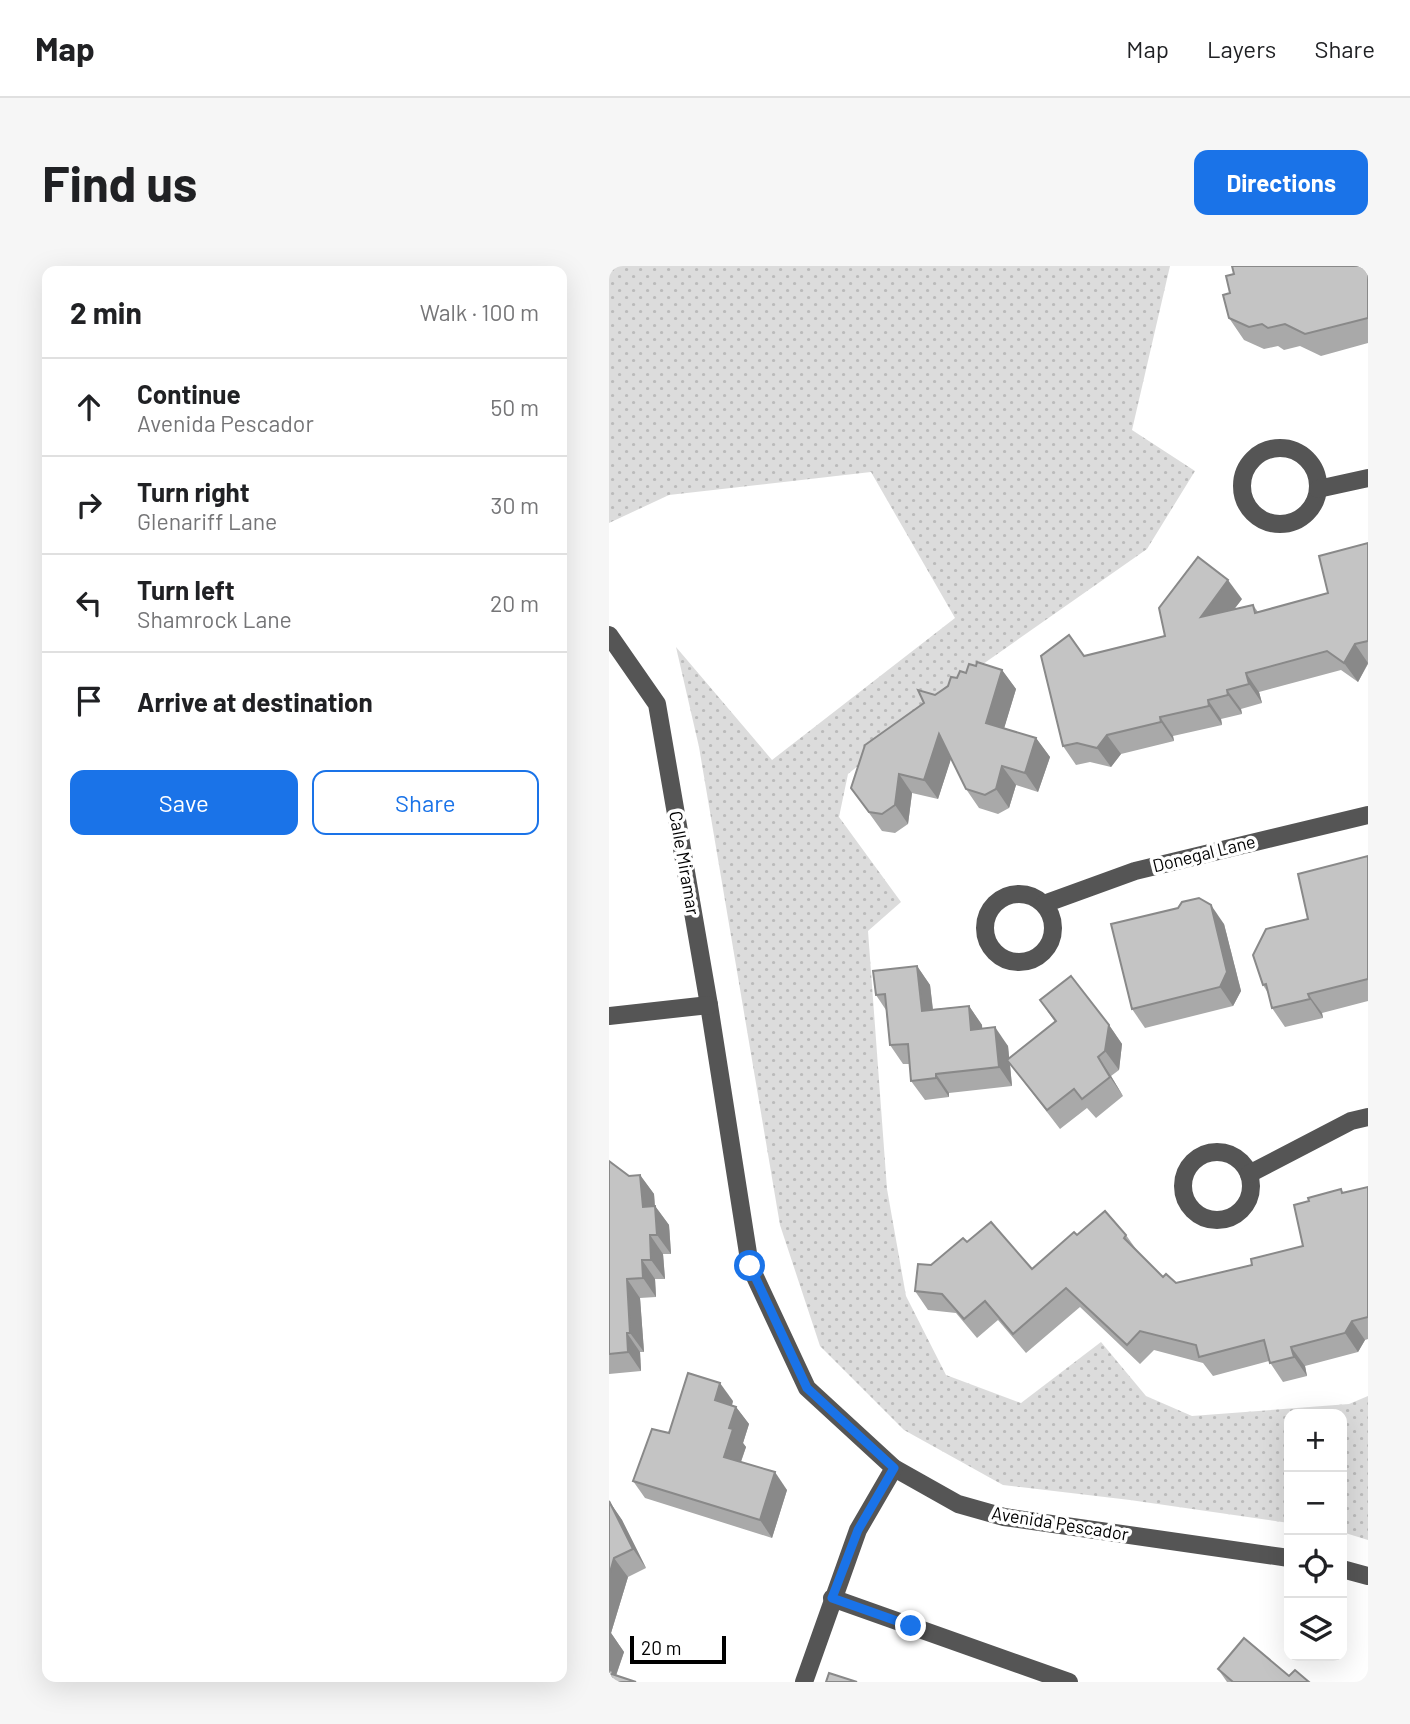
<!DOCTYPE html>
<meta charset="utf-8">
<style>
body{margin:0;font-family:Barlow,sans-serif;background:#f6f6f6;color:#202124}
.controls{position:absolute;right:21px;bottom:21px;display:grid;overflow:hidden;border-radius:14px;box-shadow:0 7px 28px #0002}
.controls button{width:63px;height:63px;display:grid;place-items:center;padding:0;border:0;border-bottom:2px solid #e0e0e0;background:#fff;color:#202124;font:35px sans-serif}
.scale{position:absolute;left:21px;bottom:18px;width:96px;box-sizing:border-box;padding-left:7px;border:4px solid #000;border-top:0;font-size:19px;line-height:24px;white-space:nowrap;color:#000;-webkit-text-stroke:5px #fff;paint-order:stroke}
.stop{position:absolute;width:21px;height:21px;margin:-16px;border:5px solid #1a73e8;border-radius:50%;background:#fff}
.stop.end{background:#1a73e8;border-color:#fff;box-shadow:0 2px 7px #0008}
.list{margin:0;padding:0;list-style:none}
h2{display:flex;justify-content:space-between;align-items:center;height:91px;margin:0;padding:0 28px;font-size:30px}
h2 small{font-size:23px;font-weight:400;color:#757577}
.list li{display:grid;grid-template-columns:46px 1fr auto;gap:21px;align-items:center;box-sizing:border-box;height:98px;padding:0 28px;border-top:2px solid #e0e0e0}
.list b{display:block;font-size:26px;white-space:nowrap}
.list p{margin:0;font-size:23px;white-space:nowrap;color:#757577}
.list em{font-size:23px;font-style:normal;color:#757577}
.actions{display:flex;gap:14px;padding:21px 28px}
.actions a{flex:1;padding:16px 0;border:2px solid #1a73e8;border-radius:14px;text-align:center;font-size:24px;color:#1a73e8}
.actions .main{background:#1a73e8;color:#fff}
.icon{flex:none;width:38px;height:38px;fill:none;stroke:currentColor;stroke-width:2;stroke-linecap:round;stroke-linejoin:round}
.map{position:relative;flex:none;width:759px;height:1416px;overflow:hidden;border-radius:14px}
header{display:flex;align-items:center;gap:42px;box-sizing:border-box;height:98px;padding:0 35px;background:#fff;border-bottom:2px solid #e0e0e0}
header strong{font-size:33px}
nav{display:flex;gap:38px;margin-inline-start:auto;font-size:24px}
.intro{display:flex;align-items:center;justify-content:space-between;box-sizing:border-box;height:168px;padding:0 42px}
h1{margin:0;font-size:49px}
.button{padding:18px 32px;border-radius:14px;background:#1a73e8;color:#fff;font-size:24px;font-weight:700}
main{display:flex;gap:42px;padding:0 42px}
aside{flex:1;background:#fff;border-radius:14px;box-shadow:0 7px 28px #0002}
.map>svg:first-child{display:block}
.grass{fill:url(#grass-dots)}
.lines{fill:none;stroke-linecap:round;stroke-linejoin:round}
.minor{stroke:#555;stroke-width:18}
.wall{fill:#a9a9a9}
.shaded-wall{fill:#898989}
.building{fill:#c4c4c4;stroke:#898989;stroke-width:2}
.route{stroke:#1a73e8;stroke-width:9}
.labels{text-anchor:middle;stroke-width:7;stroke-linejoin:round;paint-order:stroke}
.street-label{font-size:18px;fill:#000;stroke:#fff}
</style>
<header>
<strong>Map</strong>
<nav><a>Map</a><a>Layers</a><a>Share</a></nav>
</header>
<div class="intro"><h1>Find us</h1><a class="button">Directions</a></div>
<main>
<aside>
<h2>2 min<small>Walk · 100 m</small></h2>
<ul class="list">
<li><svg class="icon" aria-label="ahead" viewBox="0 0 24 24"><path d="M12 20V5M6 11l6-6 6 6"/></svg><div><b>Continue</b><p>Avenida Pescador</p></div><em>50 m</em></li>
<li><svg class="icon" aria-label="right" viewBox="0 0 24 24"><path d="M7 20v-9h11M14 6l5 5-5 5"/></svg><div><b>Turn right</b><p>Glenariff Lane</p></div><em>30 m</em></li>
<li><svg class="icon" aria-label="left" viewBox="0 0 24 24"><path d="M17 20v-9H6M10 6l-5 5 5 5"/></svg><div><b>Turn left</b><p>Shamrock Lane</p></div><em>20 m</em></li>
<li><svg class="icon" aria-label="arrive" viewBox="0 0 24 24"><path d="M6 21V4h12l-3 4 3 4H6"/></svg><div><b>Arrive at destination</b></div></li>
</ul>
<div class="actions"><a class="main">Save</a><a>Share</a></div>
</aside>
<div class="map">
<svg width="759" height="1416" viewBox="0 0 759 1416">
<defs>
<pattern id="grass-dots" width="8" height="8" patternUnits="userSpaceOnUse" patternTransform="scale(1.75)"><rect width="8" height="8" fill="#dcdcdc"/><path d="M2 2h.1M6 6h.1" fill="none" stroke="#bbb" stroke-width="1.8" stroke-linecap="round"/></pattern>
</defs>
<rect width="100%" height="100%" fill="#fff"/>
<path class="grass" d="M0,0h561l-38,164 63,41 -48,78 -164,115 -135,110 -9,43 62,85 -33,29 19,258 19,107 40,79 75,28 80,-61 45,54 46,20 157,-12 19,-8v144l-26,-8v-118h-53v109l-159,-23 -127,-15 -99,-55 -84,-84 -40,-121 -81,-478 -23,-100 96,113 183,-142 -84,-146 -202,23 -60,28z"/>
<g class="lines">
<g class="minor">
<circle cx="671" cy="220" r="38"/>
<path d="M709,223l50,-11"/>
<path d="M0,369l48,69 52,301 41,261 57,122 87,80 64,36 46,13 285,41"/>
<circle cx="410" cy="662" r="34"/>
<path d="M435,638l91,-33 233,-56"/>
<path d="M0,750l100,-11"/>
<circle cx="608" cy="920" r="34"/>
<path d="M640,908l102,-53 17,-4"/>
<path d="M733,1303l26,7"/>
<path d="M223,1332l237,84"/>
<path d="M195,1416l54,-152 36,-62"/>
</g>
</g>
<g class="wall">
<path d="M759,0v77l-47,13 -21,-10 -16,4 -6,-4 -14,3 -20,-9 -15,-22 1,-25 4,-19z"/>
<path d="M759,277v121l-10,18 -17,-12 -82,22 3,11 -21,6 1,5 -21,5 1,6 -49,11 1,5 -53,13 -10,13 -21,-5 -14,3 -13,-19 21,-90 81,-20 77,-37 -8,10 19,-4 5,7 70,-19z"/>
<path d="M367,400l26,4 14,19 -12,39 32,10 14,19 -12,35 -22,-7 -7,23 -11,6 -19,-6 -13,-19 -15,-31 -13,41 -26,-6 -4,31 -13,9 -13,-2 -31,-43 84,-93 22,-17z"/>
<path d="M759,590v145l-46,12 1,5 -38,9 -13,-19 -4,-15 -5,-8 45,-66z"/>
<path d="M569,642l46,16 17,67 -8,15 -88,22 -13,-19z"/>
<path d="M308,700l13,19 3,24 36,-3 13,19v3l26,18 1,12 46,-36 -15,-22 69,25 13,19 -3,26 -8,6 12,20 -27,22 -9,-10 -27,21 -50,-65 2,22 -63,7v4l-24,3 -14,-19 -1,-17h-7l-13,-19 -4,-35 -10,-15z"/>
<path d="M0,895l20,15 11,-1 14,19 1,12 14,19 2,29h-8l2,25h-10l1,18 -16,1 4,54h-4l1,19 -32,3z"/>
<path d="M759,921v152l-3,1 -7,12 -53,14 2,10 -24,6 -14,-21 -56,15 -10,-13 -49,-13 -14,14 -60,-57 -54,46 -28,-33 -21,18 -21,-25 -28,-3 -13,-19 16,-26 36,-23 65,27 45,-34h49l12,17 25,25 13,6 76,-18 51,-19 6,-45 32,-12 2,4z"/>
<path d="M124,1135l-1,4 4,2 13,17 -6,19 3,4 -5,15 46,28 -15,48 -127,-40 -12,-17 36,-48z"/>
<path d="M0,1235l13,19 24,48 -18,9 -17,56 13,19 -8,24 -7,6z"/>
<path d="M609,1403l71,7 20,6h-82z"/>
</g>
<g class="shaded-wall">
<path d="M619,314l14,19 -28,37 -13,-19z"/>
<path d="M746,378l13,19 -10,19 -14,-19z"/>
<path d="M393,404l14,19 -16,53 -14,-19z"/>
<path d="M637,407l13,19 3,11 -13,-19z"/>
<path d="M618,424l14,19 1,5 -14,-19z"/>
<path d="M599,434l13,19 1,6 -13,-19z"/>
<path d="M551,451l13,19 1,5 -13,-19z"/>
<path d="M330,468l14,19 -15,46 -14,-19z"/>
<path d="M498,469l14,19 -10,13 -14,-19z"/>
<path d="M427,472l14,19 -12,35 -13,-19z"/>
<path d="M393,500l14,19 -7,23 -13,-19z"/>
<path d="M290,508l13,19 -4,31 -13,-19z"/>
<path d="M602,639l13,19 17,67 -8,15 -13,-19z"/>
<path d="M308,700l13,19 5,45 -13,-19z"/>
<path d="M699,728l14,19 1,5 -13,-19z"/>
<path d="M360,740l13,19 2,24 -13,-19z"/>
<path d="M500,759l13,19 -3,26 -14,-19z"/>
<path d="M386,761l13,19 4,40 -13,-19z"/>
<path d="M489,791l13,19 12,20 -13,-19z"/>
<path d="M327,808l13,19v4l-13,-19z"/>
<path d="M31,909l14,19 2,32 -13,-19z"/>
<path d="M46,940l14,19 2,29 -14,-19z"/>
<path d="M41,969l13,19 2,25 -14,-19z"/>
<path d="M33,994l13,19 1,18 -13,-19z"/>
<path d="M18,1013l13,19 4,54 -14,-19z"/>
<path d="M743,1055l13,19 -7,12 -13,-19z"/>
<path d="M18,1067l13,19 1,19 -13,-19z"/>
<path d="M682,1081l14,19 2,10 -13,-19z"/>
<path d="M111,1117l13,18 -5,17 -13,-18z"/>
<path d="M127,1141l13,17 -6,19 3,4 -10,28 -12,-18 5,-29z"/>
<path d="M166,1206l12,18 -15,48 -12,-18z"/>
<path d="M0,1235l13,19 24,48 -13,-19z"/>
<path d="M5,1292l14,19 -17,56 13,19 -8,23 -7,6v-105z"/>
</g>
<g class="building">
<path d="M623,0h136v52l-63,16 -20,-10 -17,4 -6,-4 -13,3 -20,-9 -6,-23 7,-2 -4,-17 8,-2z"/>
<path d="M759,277v98l-13,3 -11,19 -17,-12 -81,22 3,11 -22,6 1,5 -20,5 1,6 -49,11 1,5 -54,13 -10,13 -20,-5 -14,3 -22,-90 28,-21 15,21 81,-20 -6,-28 39,-51 30,23 -27,37 52,-12 2,8 73,-20 -9,-37z"/>
<path d="M368,396l25,8 -16,53 50,15 -11,35 -23,-7 -6,23 -11,6 -19,-6 -27,-55 -15,46 -25,-6 -4,31 -13,9 -13,-2 -18,-24 14,-43 59,-42 -6,-13 17,5 13,-9 3,-9 6,1 3,-7 6,2 3,-9 7,2z"/>
<path d="M759,590v123l-60,15 2,5 -38,9 -6,-24 -3,1 -10,-30 13,-26 42,-10 -10,-45z"/>
<path d="M590,632l12,7 16,67 -7,15 -88,22 -21,-85 67,-16 4,-6z"/>
<path d="M308,700l5,45 47,-5 2,24 24,-3 4,40 -63,7v4l-25,3 -3,-37 -18,1 -5,-51 -9,1 -3,-24z"/>
<path d="M462,710l38,49 -4,26 -7,6 12,20 -28,22 -8,-10 -27,21 -40,-50 49,-39 -16,-21z"/>
<path d="M0,895l20,15 11,-1 3,32 12,-1 2,29h-7l1,25h-9l1,18 -16,1 3,54h-3l1,19 -19,2z"/>
<path d="M759,921v130l-16,4 -7,12 -54,14 3,10 -24,6 -6,-23 -65,17 -3,-12 -56,-14 -13,14 -61,-57 -53,46 -28,-33 -21,18 -22,-25 -27,-3 3,-27 13,1 32,-27 4,4 24,-20 41,47 42,-37 3,3 28,-24 21,24 -2,3 39,39 3,-3 10,9 76,-18 -1,-6 52,-13 -9,-41 15,-4 -1,-3 33,-9 1,4z"/>
<path d="M79,1107l32,10 -5,17 21,7 -7,21 4,1 -9,28 51,15 -15,48 -127,-39 19,-52 17,4z"/>
<path d="M0,1235l24,48 -19,9 -5,18z"/>
<path d="M635,1372l45,38 6,-6 14,12h-76l-15,-13z"/>
<path d="M0,1404l4,1 -1,3 24,8h-27z"/>
<path d="M220,1407l28,9h-31z"/>
</g>
<g class="lines">
<path class="route" d="M141,1000l57,122 87,80 -36,62 -26,68 79,28"/>
</g>
<g class="labels">
<g class="street-label">
<text transform="translate(595 588) rotate(-14)" y="6">Donegal Lane</text>
<text transform="translate(75 597) rotate(80)" y="6">Calle Miramar</text>
<text transform="translate(451 1258) rotate(9)" y="6">Avenida Pescador</text>
</g>
</g>
</svg>
<div class="controls">
<button>+</button>
<button>−</button>
<button><svg class="icon" aria-label="locate" viewBox="0 0 24 24"><circle cx="12" cy="12" r="6"/><path d="M12 2v4M12 18v4M2 12h4M18 12h4"/></svg></button>
<button><svg class="icon" aria-label="layers" viewBox="0 0 24 24"><path d="M12 4l9 5-9 5-9-5zM3 14l9 5 9-5"/></svg></button>
</div>
<div class="scale">20 m</div>
<div class="stop" style="left:141px;top:1000px"></div>
<div class="stop end" style="left:302px;top:1360px"></div>
</div>
</main>
